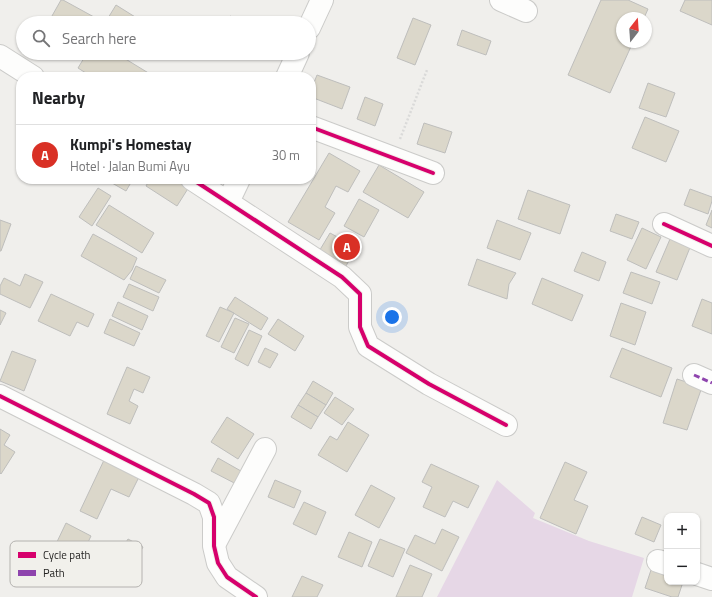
<!DOCTYPE html>
<meta charset="utf-8">
<style>
body{margin:0;font-family:"Titillium Web",sans-serif;background:#f2f2f2;color:#202124}
.controls{position:absolute;right:12px;bottom:12px;display:grid;overflow:hidden;border-radius:8px;box-shadow:0 1px 3px #0004}
.controls button{width:36px;height:36px;display:grid;place-items:center;padding:0;border:0;border-bottom:1px solid #e0e0e0;background:#fff;color:#202124;font:20px sans-serif}
.compass{position:absolute;left:616px;top:12px;width:36px;height:36px;border-radius:50%;background:#fff;box-shadow:0 1px 3px #0004;rotate:17deg}
.you{position:absolute;left:392px;top:317px;width:14px;height:14px;margin:-10px;border:3px solid #fff;border-radius:50%;background:#1a73e8;box-shadow:0 0 0 6px #1a73e833}
.badge{display:grid;place-items:center;width:26px;height:26px;border-radius:50%;background:#d93025;color:#fff;font-size:13px;font-weight:700}
.pin{position:absolute;translate:-50% -50%;border:2px solid #fff;box-shadow:0 1px 4px #0006}
.list{margin:0;padding:0;list-style:none}
h2{display:flex;justify-content:space-between;align-items:center;height:52px;margin:0;padding:0 16px;font-size:17px}
h2 small{font-size:13px;font-weight:400;color:#757577}
.list li{display:grid;grid-template-columns:26px 1fr auto;gap:12px;align-items:center;box-sizing:border-box;height:60px;padding:0 16px;border-top:1px solid #e0e0e0}
.list b{display:block;font-size:15px;white-space:nowrap}
.list p{margin:0;font-size:13px;white-space:nowrap;color:#757577}
.list em{font-size:13px;font-style:normal;color:#757577}
.icon{flex:none;width:22px;height:22px;fill:none;stroke:currentColor;stroke-width:2;stroke-linecap:round;stroke-linejoin:round}
.map{position:relative;flex:none;width:712px;height:597px;overflow:hidden}
.search{position:absolute;background:#fff;box-shadow:0 1px 3px #0004;left:16px;top:16px;width:300px;height:44px;display:flex;align-items:center;gap:10px;box-sizing:border-box;padding:0 14px;border-radius:22px;color:#757577;font-size:15px}
.panel{position:absolute;background:#fff;box-shadow:0 1px 3px #0004;left:16px;top:72px;width:300px;height:112px;border-radius:16px}
.map>svg:first-child{display:block}
.green{fill:#e6d7e6}
.building{fill:#dbd7ca;stroke:#bebebc}
.lines{fill:none;stroke-linecap:round;stroke-linejoin:round}
.street-casing{stroke:#cbcbc9;stroke-width:24}
.path{stroke:#dadad9;stroke-width:2.5;stroke-dasharray:2 2;stroke-linecap:butt}
.street{stroke:#fdfdfc;stroke-width:22}
.quiet{stroke:#8e44ad;stroke-width:3;stroke-dasharray:6 3;stroke-linecap:butt}
.cycleway-casing{stroke:#f1f0eb;stroke-width:6}
.cycleway{stroke:#d6006c;stroke-width:4}
.key{fill:#f1f0eb;stroke:#b4b2af;stroke-width:1}
.key-label{font-size:11px;fill:#242322}
</style>
<div class="map">
<svg width="712" height="597" viewBox="0 0 712 597">
<rect width="100%" height="100%" fill="#f0efec"/>
<path class="green" d="M497,480l38,33 -2,5 56,23 55,17 -12,39h-195z"/>
<g class="building">
<path d="M61,0h2l31,17 -4,6h-42z"/>
<path d="M601,0h27l20,9 -4,9h-22v24h11l-23,51 -42,-18z"/>
<path d="M685,0h27v25l-32,-14z"/>
<path d="M116,5l24,15 -1,3h-34z"/>
<path d="M230,16l15,7h-18z"/>
<path d="M413,18l18,7 -16,40 -18,-7z"/>
<path d="M462,30l29,11 -5,14 -29,-10z"/>
<path d="M87,53h33l-1,2 36,22h-63l-14,-9z"/>
<path d="M255,53h13l-2,5z"/>
<path d="M317,75l33,12 -8,22 -31,-12v-7z"/>
<path d="M648,83l27,10 -9,24 -27,-9z"/>
<path d="M365,97l18,7 -8,22 -18,-7z"/>
<path d="M645,117l34,14 -13,31 -34,-14z"/>
<path d="M424,123l28,9 -7,21 -28,-9z"/>
<path d="M329,153l31,18 -12,21 -12,-6 -11,21 10,6 -16,27 -31,-18z"/>
<path d="M379,165l45,27 -16,26 -45,-26z"/>
<path d="M105,179h28l-7,12z"/>
<path d="M150,179h27l12,8 -12,19 -31,-20z"/>
<path d="M98,188l13,8 -19,30 -13,-9z"/>
<path d="M690,189l22,8v4l-4,13 -24,-9z"/>
<path d="M528,190l42,15 -10,29 -42,-15z"/>
<path d="M359,199l20,11 -15,27 -20,-11z"/>
<path d="M109,205l45,28 -12,20 -46,-28z"/>
<path d="M712,210v18l-6,-3z"/>
<path d="M616,214l23,8 -7,17 -22,-8z"/>
<path d="M0,220l11,4 -10,27h-1z"/>
<path d="M497,220l34,13 -11,27 -33,-12z"/>
<path d="M642,228l19,9 -15,32 -19,-9z"/>
<path d="M673,232l20,8 -16,40 -21,-8z"/>
<path d="M330,233l26,14 -11,21 -27,-15z"/>
<path d="M93,234l44,24 -5,12 -8,10 -43,-24z"/>
<path d="M582,252l24,10 -7,19 -25,-10z"/>
<path d="M477,259l39,14 -7,11 -2,15 -39,-14z"/>
<path d="M136,266l30,14 -7,13 -29,-14z"/>
<path d="M631,272l29,10 -8,22 -29,-11z"/>
<path d="M25,274l18,8 -13,26 -30,-14v-8l4,-8 16,8z"/>
<path d="M542,278l41,17 -11,26 -40,-17z"/>
<path d="M129,284l30,13 -6,14 -30,-14z"/>
<path d="M51,294l43,20 -6,13 -11,-5 -7,14 -32,-15z"/>
<path d="M235,297l33,21 -7,12 -34,-21z"/>
<path d="M702,299l10,4v31l-20,-8z"/>
<path d="M118,302l30,14 -6,14 -30,-14z"/>
<path d="M621,303l25,9 -11,33 -25,-9z"/>
<path d="M220,307l14,6 -15,29 -13,-6z"/>
<path d="M0,310l6,3 -6,12z"/>
<path d="M235,318l14,6 -15,29 -13,-6z"/>
<path d="M110,319l30,14 -6,13 -30,-13z"/>
<path d="M278,319l26,17 -9,15 -27,-17z"/>
<path d="M249,330l13,6 -14,30 -13,-7z"/>
<path d="M265,348l13,6 -8,14 -12,-6z"/>
<path d="M622,348l50,20 -11,29 -51,-20z"/>
<path d="M12,351l24,9 -12,31 -24,-10z"/>
<path d="M127,367l23,10 -7,16 -9,-4 -5,12 9,5 -8,18 -23,-10z"/>
<path d="M677,379l25,8 -15,43 -24,-7z"/>
<path d="M313,381l20,12 -7,12 -20,-12z"/>
<path d="M306,393l20,12 -8,12 -20,-12z"/>
<path d="M335,397l19,12 -12,16 -18,-12z"/>
<path d="M298,405l20,12 -7,12 -20,-12z"/>
<path d="M227,417l27,17 -16,25 -27,-17z"/>
<path d="M348,422l21,13 -22,37 -29,-17 12,-19 7,4z"/>
<path d="M0,429l10,6 -6,10 11,7 -14,22 -1,-1z"/>
<path d="M105,458l35,17 -11,22 -18,-8 -14,30 -17,-8z"/>
<path d="M218,458l30,17 -6,12 -31,-16z"/>
<path d="M565,462l22,10 -13,28 14,6 -12,28 -36,-16z"/>
<path d="M431,464l48,22 -11,22 -15,-7 -8,16 -22,-10 9,-20 -10,-5z"/>
<path d="M275,480l26,11 -7,17 -26,-11z"/>
<path d="M371,485l24,13 -16,30 -24,-13z"/>
<path d="M304,502l22,10 -10,23 -23,-11z"/>
<path d="M642,517l19,8 -7,17 -19,-8z"/>
<path d="M66,523l25,13 -11,23 -25,-13z"/>
<path d="M442,529l17,8 -17,34 -36,-18 9,-18 20,9z"/>
<path d="M349,532l23,10 -10,25 -24,-10z"/>
<path d="M128,539l15,8 -12,21 -15,-9z"/>
<path d="M380,539l25,10 -12,28 -25,-11z"/>
<path d="M653,564l14,5v13h16l-5,15h-6l-27,-9z"/>
<path d="M410,565l22,9 -10,23h-26z"/>
<path d="M302,576l21,9 -6,12h-25z"/>
</g>
<g class="lines">
<g class="street-casing">
<g id="street">
<path d="M501,0l25,11"/>
<path d="M309,28l13,-28"/>
<path d="M0,56l33,21"/>
<path d="M287,77l11,-24"/>
<path d="M311,127l122,46"/>
<path d="M192,179l150,98 18,17v33l8,19 61,38 77,41"/>
<path d="M228,202l11,-23"/>
<path d="M664,224l48,22"/>
<path d="M694,375l18,8"/>
<path d="M0,396l194,98 15,9 5,14v29l4,17 9,14 29,20"/>
<path d="M216,541l49,-92"/>
<path d="M658,561l9,3"/>
<path d="M697,574l15,5"/>
</g>
</g>
<path class="path" d="M400,139l27,-69"/>
<use href="#street" class="street"/>
<path class="quiet" d="M694,375l18,8"/>
<g class="cycleway-casing">
<g id="cycleway">
<path d="M311,127l122,46"/>
<path d="M192,179l150,98 18,17v33l8,19 61,38 77,41"/>
<path d="M664,224l48,22"/>
<path d="M0,396l194,98 15,9 5,14v29l4,17 9,14 29,20"/>
</g>
</g>
<use href="#cycleway" class="cycleway"/>
</g>
<rect x="10" y="541" width="132" height="46" rx="6" class="key"/>
<rect x="18" y="552" width="18" height="6" fill="#d6006c"/>
<rect x="18" y="570" width="18" height="6" fill="#8e44ad"/>
<g class="key-label">
<text x="43" y="559">Cycle path</text>
<text x="43" y="577">Path</text>
</g>
</svg>
<div class="controls">
<button>+</button>
<button>−</button>
</div>
<svg class="compass" viewBox="-18 -18 36 36"><path d="M0-13l5 13h-10z" fill="#e53935"/><path d="M0 13l5-13h-10z" fill="#757577"/></svg>
<div class="you"></div>
<div class="pin badge" style="left:347px;top:247px">A</div>
<div class="search"><svg class="icon" aria-label="search" viewBox="0 0 24 24"><circle cx="10" cy="10" r="6"/><path d="M15 15l6 6"/></svg>Search here</div>
<section class="panel">
<h2>Nearby<small></small></h2>
<ul class="list">
<li><span class="badge">A</span><div><b>Kumpi's Homestay</b><p>Hotel · Jalan Bumi Ayu</p></div><em>30 m</em></li>
</ul>
</section>
</div>
